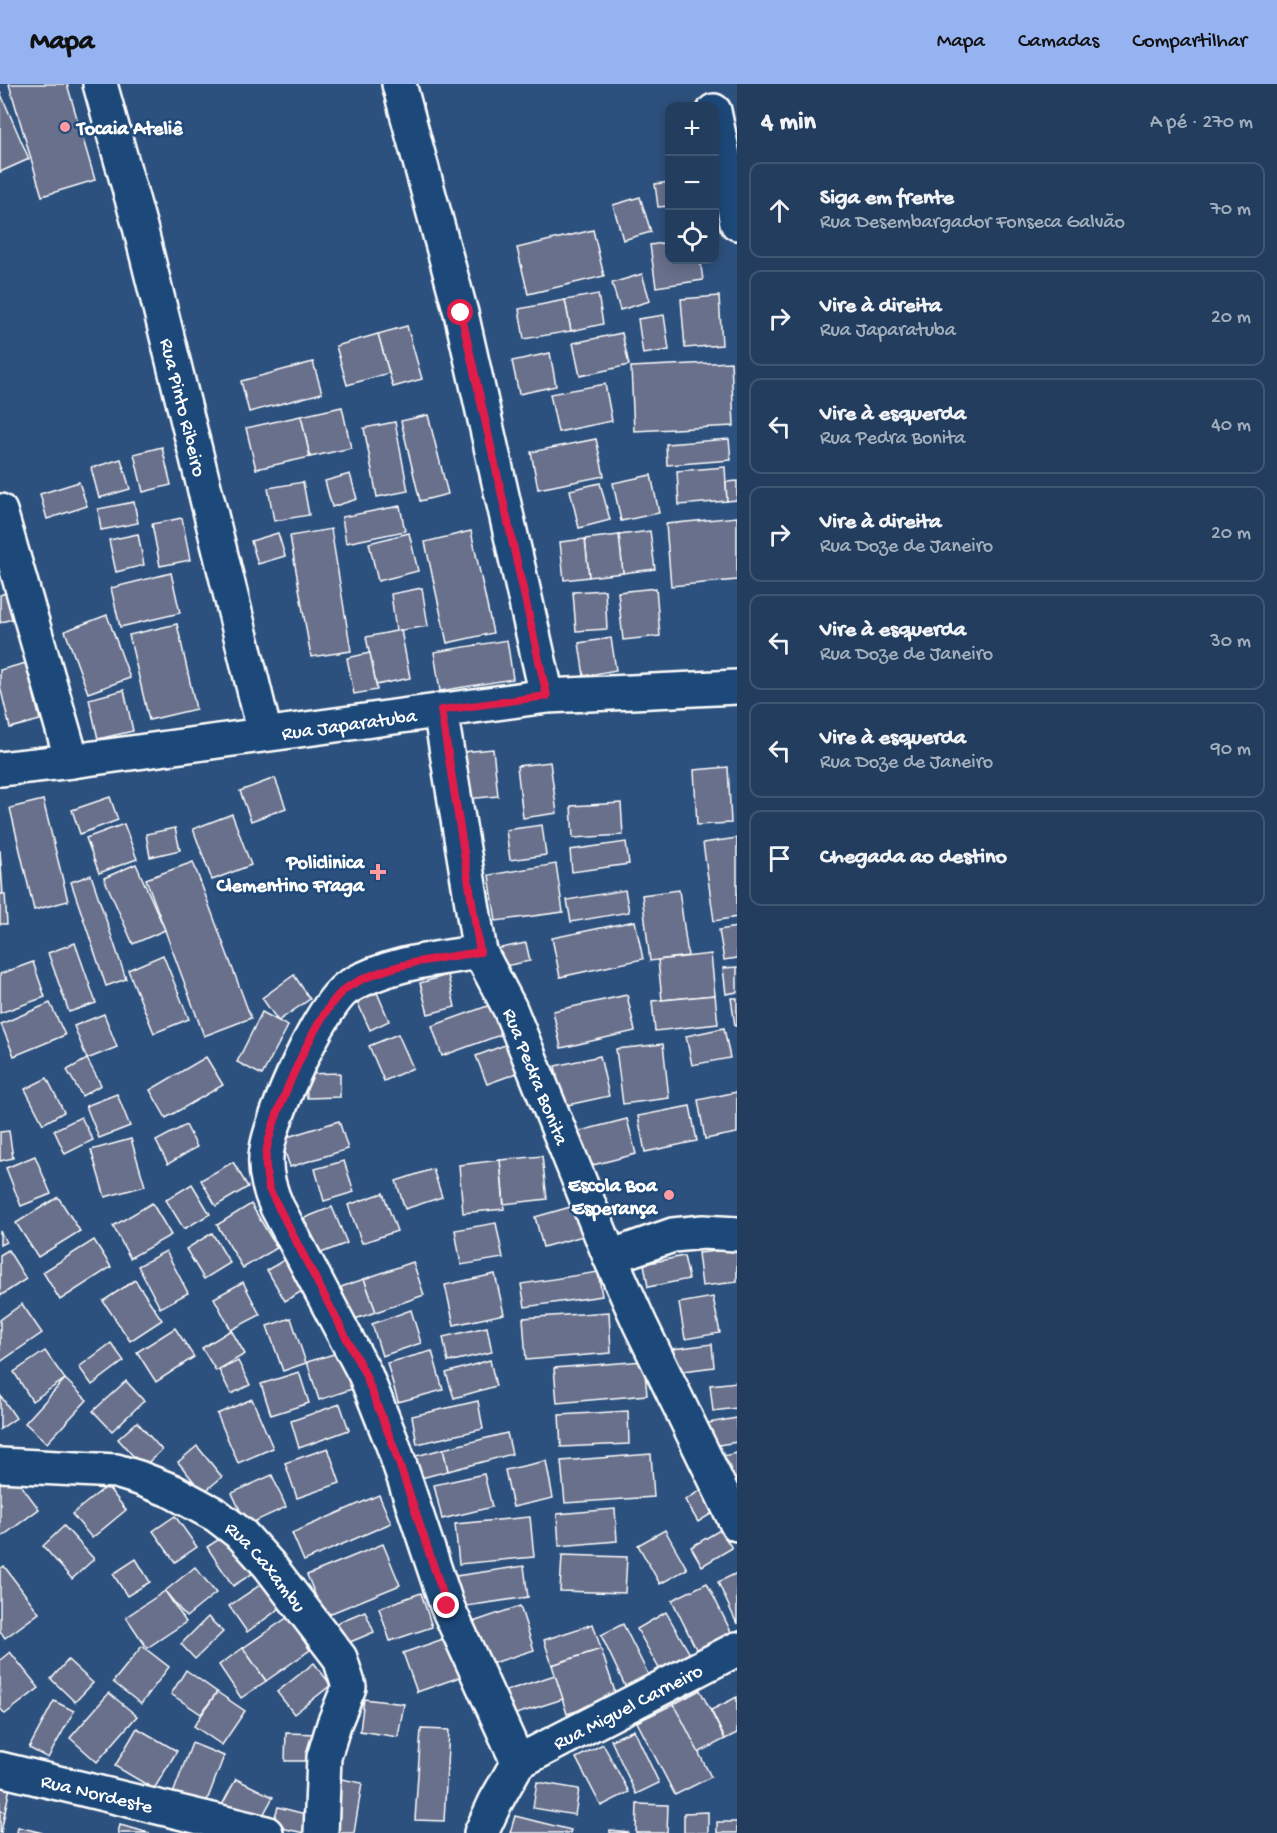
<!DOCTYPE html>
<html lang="pt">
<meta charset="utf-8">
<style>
body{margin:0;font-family:"Gochi Hand",sans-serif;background:#2a4464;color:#f1f3f6}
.controls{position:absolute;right:18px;top:18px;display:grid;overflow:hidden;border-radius:12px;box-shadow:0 3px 15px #0003}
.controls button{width:54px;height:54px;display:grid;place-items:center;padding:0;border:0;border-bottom:2px solid #3f5673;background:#223d5e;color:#f1f3f6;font:30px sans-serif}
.stop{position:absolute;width:18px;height:18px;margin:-14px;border:4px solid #e11d48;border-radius:50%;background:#fff}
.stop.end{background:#e11d48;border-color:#fff;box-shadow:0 2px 6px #0008}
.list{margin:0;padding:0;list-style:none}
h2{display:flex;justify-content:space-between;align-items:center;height:78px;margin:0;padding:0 24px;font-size:26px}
h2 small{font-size:20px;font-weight:400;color:#a2aebc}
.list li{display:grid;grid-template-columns:39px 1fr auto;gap:18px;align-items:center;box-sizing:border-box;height:96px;margin:0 12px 12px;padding:0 12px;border:2px solid #3f5673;border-radius:12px}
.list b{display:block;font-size:22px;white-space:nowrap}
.list p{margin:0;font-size:20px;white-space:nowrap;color:#a2aebc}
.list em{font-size:20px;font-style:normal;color:#a2aebc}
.icon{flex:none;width:33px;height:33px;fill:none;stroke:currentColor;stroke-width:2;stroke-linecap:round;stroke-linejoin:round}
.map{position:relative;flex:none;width:737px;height:1749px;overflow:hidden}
header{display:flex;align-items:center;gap:36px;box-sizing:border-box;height:84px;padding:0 30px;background:#95b2f1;color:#111}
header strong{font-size:28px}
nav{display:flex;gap:33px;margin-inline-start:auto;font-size:21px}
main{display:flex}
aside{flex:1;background:#223d5e}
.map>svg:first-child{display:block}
.building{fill:#676f8c;stroke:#fff;stroke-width:1.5}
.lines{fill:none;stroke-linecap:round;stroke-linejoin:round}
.street-casing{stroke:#fff;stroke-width:38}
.street{stroke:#1f4a7a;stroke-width:33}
.route{stroke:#e11d48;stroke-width:8}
.poi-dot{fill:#ff9aa2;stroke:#1f4a7a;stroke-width:2}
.labels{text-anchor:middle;stroke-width:5;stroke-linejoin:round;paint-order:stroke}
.poi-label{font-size:20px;font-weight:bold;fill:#fff;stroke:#1f4a7a;text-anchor:end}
.street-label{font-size:20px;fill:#fff;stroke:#1f4a7a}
</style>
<header>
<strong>Mapa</strong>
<nav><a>Mapa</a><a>Camadas</a><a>Compartilhar</a></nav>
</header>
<main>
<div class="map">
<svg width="737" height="1749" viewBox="0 0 737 1749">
<rect width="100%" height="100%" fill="#2d517e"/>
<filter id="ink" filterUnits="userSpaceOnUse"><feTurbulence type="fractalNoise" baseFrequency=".0167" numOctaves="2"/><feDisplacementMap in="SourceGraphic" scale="12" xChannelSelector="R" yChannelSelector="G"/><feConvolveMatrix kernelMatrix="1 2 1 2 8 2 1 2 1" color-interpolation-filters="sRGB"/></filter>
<g filter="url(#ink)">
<g class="building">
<path d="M9,0h58l28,96 -53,16z"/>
<path d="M0,8l29,67 -29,13z"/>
<path d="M670,98v24l-12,1 -3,-23z"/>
<path d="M640,113l11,35 -28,8 -10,-35z"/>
<path d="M593,146l11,46 -76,18 -11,-46z"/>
<path d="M670,158v18h30l3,20 -47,7 -6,-42z"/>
<path d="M642,190l8,27 -30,9 -8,-27z"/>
<path d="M598,210l5,30 -32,7 -6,-31z"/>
<path d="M719,212l3,49 -37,3 -4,-49z"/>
<path d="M565,216l6,31 -47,8 -5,-30z"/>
<path d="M664,231l5,35 -26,4 -5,-35z"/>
<path d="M407,242l15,53 -29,8 -15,-53z"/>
<path d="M622,249l7,32 -49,11 -7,-33z"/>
<path d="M378,250l11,39 -42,12 -11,-39z"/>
<path d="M550,269l6,33 -37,8 -7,-33z"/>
<path d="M313,278l9,31 -73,19 -8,-31z"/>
<path d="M731,278l3,64 -100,5 -3,-64z"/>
<path d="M605,300l7,37 -54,11 -8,-38z"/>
<path d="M342,323l9,41 -41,9 -9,-41z"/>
<path d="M428,331l20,79 -28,7 -19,-80z"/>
<path d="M301,332l9,41 -54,12 -10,-41z"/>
<path d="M395,338l13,69 -31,6 -13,-69z"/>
<path d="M596,355l8,37 -66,13 -7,-37z"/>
<path d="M729,355l2,21 -64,5 -1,-21z"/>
<path d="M162,363l9,38 -28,7 -9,-38z"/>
<path d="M121,375l9,30 -31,9 -8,-30z"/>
<path d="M725,383l2,34 -48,4 -2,-34z"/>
<path d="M350,390l7,25 -25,8 -7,-26z"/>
<path d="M651,391l8,38 -38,8 -8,-38z"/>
<path d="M737,397v19l-10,1 -1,-19z"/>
<path d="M79,398l8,24 -40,13 -7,-25z"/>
<path d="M303,398l6,33 -35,6 -6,-33z"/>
<path d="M600,399l10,37 -31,8 -9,-38z"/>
<path d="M134,418l4,21 -37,7 -3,-21z"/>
<path d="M400,422l5,25 -59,12 -4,-26z"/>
<path d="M737,433v63l-66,6 -5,-62z"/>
<path d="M182,434l8,42 -30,6 -8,-42z"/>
<path d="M331,445l20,122 -40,6 -21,-121z"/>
<path d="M471,447l22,102 -46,10 -22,-101z"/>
<path d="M650,447l5,38 -32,4 -4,-38z"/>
<path d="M278,449l7,23 -27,8 -7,-23z"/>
<path d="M409,449l9,38 -40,10 -9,-38z"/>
<path d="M138,450l6,31 -28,7 -7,-32z"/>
<path d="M619,451l4,38 -34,4 -4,-38z"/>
<path d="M585,455l4,38 -25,3 -4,-38z"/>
<path d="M171,489l9,40 -60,14 -9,-39z"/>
<path d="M422,504l6,38 -32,5 -5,-37z"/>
<path d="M656,504l4,48 -37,4 -5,-48z"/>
<path d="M605,506l2,39 -31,2 -3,-39z"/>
<path d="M8,508l9,25 -17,6v-28z"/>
<path d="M107,531l23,63 -42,15 -23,-62z"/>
<path d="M177,540l19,85 -47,11 -20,-85z"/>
<path d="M401,546l9,48 -34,7 -10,-48z"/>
<path d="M611,554l5,32 -32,6 -5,-33z"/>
<path d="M507,556l6,39 -73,12 -6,-39z"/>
<path d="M370,569l7,37 -23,4 -7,-36z"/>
<path d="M26,579l14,57 -30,8 -10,-42v-16z"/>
<path d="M124,606l9,41 -35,8 -9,-40z"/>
<path d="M493,665l5,47 -32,3 -4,-47z"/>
<path d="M550,678l7,51 -34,5 -6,-52z"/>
<path d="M728,683l3,56 -34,2 -3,-55z"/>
<path d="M275,694l11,30 -35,13 -11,-30z"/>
<path d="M110,713l8,23 -38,14 -8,-24z"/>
<path d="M43,716l25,101 -34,9 -24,-102z"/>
<path d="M621,719l2,32 -50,3 -2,-32z"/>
<path d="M232,730l19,51 -39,15 -19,-51z"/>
<path d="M124,740l13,35 -38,14 -13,-35z"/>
<path d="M542,741l4,30 -36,5 -4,-30z"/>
<path d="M175,744l5,22 -30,7 -4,-23z"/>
<path d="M737,754v79l-23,4 -11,-78z"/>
<path d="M626,758l3,22 -57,8 -2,-22z"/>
<path d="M0,766l3,44h-3z"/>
<path d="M193,778l58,156 -47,18 -58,-157z"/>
<path d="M136,780l29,66 -32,14 -29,-66z"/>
<path d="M556,780l7,48 -67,9 -7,-46z"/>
<path d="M91,791l35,104 -20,7 -35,-104z"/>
<path d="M625,806l4,22 -58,10 -4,-22z"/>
<path d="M679,806l9,66 -38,5 -8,-66z"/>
<path d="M0,810h5l2,30h-7z"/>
<path d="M635,837l8,38 -83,18 -8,-39z"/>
<path d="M737,843v31l-13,2 -5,-30z"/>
<path d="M75,859l21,60 -27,9 -21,-59z"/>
<path d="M526,859l4,18 -30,6 -4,-18z"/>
<path d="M711,870l4,41 -53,5 -4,-40z"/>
<path d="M163,871l26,64 -35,14 -26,-63z"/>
<path d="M33,878l12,35 -45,16v-39z"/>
<path d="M737,883v25l-11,2 -3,-26z"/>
<path d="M294,891l16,24 -32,22 -16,-23z"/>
<path d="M448,891l7,32 -27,7 -8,-31z"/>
<path d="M376,906l13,31 -19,9 -14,-31z"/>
<path d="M627,911l8,36 -74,17 -8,-37z"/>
<path d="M715,911l3,29 -63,7 -3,-30z"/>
<path d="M731,914h6v28h-2z"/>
<path d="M50,919l15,32 -51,21 -13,-32z"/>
<path d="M493,920l10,30 -61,22 -10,-30z"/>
<path d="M262,928l26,14 -26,49 -25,-13z"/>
<path d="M104,930l13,33 -30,12 -13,-33z"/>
<path d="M724,944l6,30 -38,7 -6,-29z"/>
<path d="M398,950l15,34 -29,13 -15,-35z"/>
<path d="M510,959l10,29 -33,12 -11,-28z"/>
<path d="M663,960l6,54 -46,6 -7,-55z"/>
<path d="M600,972l9,40 -46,10 -8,-40z"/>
<path d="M206,973l17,28 -57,33 -16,-28z"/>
<path d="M87,975l14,26 -19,11 -15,-26z"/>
<path d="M340,989v24l-33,1 -1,-24z"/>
<path d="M47,994l17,34 -21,12 -18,-35z"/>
<path d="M737,1008v41l-32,6 -7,-39z"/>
<path d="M117,1010l13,32 -31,12 -13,-32z"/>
<path d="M690,1022l7,35 -52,11 -7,-36z"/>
<path d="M81,1033l12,23 -28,14 -11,-24z"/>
<path d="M627,1035l9,35 -51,13 -9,-35z"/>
<path d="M339,1037l9,28 -58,18 -9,-28z"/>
<path d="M186,1041l11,22 -29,17 -12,-23z"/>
<path d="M9,1047l4,27 -13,3v-29z"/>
<path d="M131,1055l14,47 -40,11 -14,-47z"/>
<path d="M35,1072l16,38 -30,12 -15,-38z"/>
<path d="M542,1072l5,43 -43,5 -4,-44z"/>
<path d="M500,1076l4,49 -41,4 -4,-48z"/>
<path d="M344,1077l10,31 -30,9 -9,-32z"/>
<path d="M233,1078l15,25 -32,19 -15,-26z"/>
<path d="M433,1085l9,28 -37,12 -9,-28z"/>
<path d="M192,1100l18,30 -26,15 -18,-29z"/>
<path d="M383,1109l14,38 -35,12 -14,-38z"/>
<path d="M58,1113l22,34 -42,26 -22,-34z"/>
<path d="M152,1119l19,32 -41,23 -17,-32z"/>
<path d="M251,1120l26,44 -34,20 -26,-43z"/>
<path d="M574,1122l9,30 -40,11 -8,-30z"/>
<path d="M332,1123l15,36 -31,12 -14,-36z"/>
<path d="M496,1139l7,35 -42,7 -6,-35z"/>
<path d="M0,1147l6,11 -6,3z"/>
<path d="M212,1149l18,30 -26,16 -18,-30z"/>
<path d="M94,1156l17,27 -51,33 -17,-28z"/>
<path d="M737,1165v33l-35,4 -4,-33z"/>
<path d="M8,1166l18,29 -26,17v-41z"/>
<path d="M166,1167l22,42 -28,15 -22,-42z"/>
<path d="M684,1172l5,23 -41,8 -4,-23z"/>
<path d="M286,1175l18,31 -19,11 -18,-31z"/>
<path d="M413,1178l11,33 -48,17 -12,-33z"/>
<path d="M598,1188l4,24 -77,11 -4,-23z"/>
<path d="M495,1190l9,40 -50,11 -9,-40z"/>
<path d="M364,1195l12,33 -24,8 -11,-33z"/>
<path d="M135,1196l27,40 -32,21 -27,-40z"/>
<path d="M243,1198l17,33 -29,15 -17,-32z"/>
<path d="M713,1213l7,36 -35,6 -6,-36z"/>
<path d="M22,1220l20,29 -42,29v-42z"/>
<path d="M411,1226l10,33 -39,13 -10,-32z"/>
<path d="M609,1228l2,41 -85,7 -3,-42z"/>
<path d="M291,1234l15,45 -23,8 -16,-45z"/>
<path d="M487,1243l5,25 -44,10 -5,-25z"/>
<path d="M175,1244l19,29 -38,25 -19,-30z"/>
<path d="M231,1246l14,24 -29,17 -14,-23z"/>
<path d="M111,1259l13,18 -32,24 -13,-18z"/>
<path d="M712,1260l2,23 -38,5 -3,-23z"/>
<path d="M45,1267l20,28 -33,22 -18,-29z"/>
<path d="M344,1267l11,37 -36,12 -12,-38z"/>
<path d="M432,1267l11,39 -45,12 -11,-39z"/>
<path d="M490,1276l6,26 -42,12 -8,-25z"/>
<path d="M238,1277l12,24 -19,9 -12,-24z"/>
<path d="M644,1277l3,34 -90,8 -3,-35z"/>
<path d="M299,1288l10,31 -38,12 -10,-31z"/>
<path d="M65,1295l22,21 -40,43 -22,-20z"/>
<path d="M126,1297l18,20 -32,30 -19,-20z"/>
<path d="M737,1298v26l-24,3 -3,-26z"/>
<path d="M0,1311l16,23 -16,11z"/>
<path d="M252,1315l21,49 -35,15 -21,-49z"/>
<path d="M478,1317l5,28 -66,15 -5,-28z"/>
<path d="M340,1320l9,26 -50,18 -8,-27z"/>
<path d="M628,1327l1,33 -68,3 -2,-32z"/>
<path d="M737,1334v24l-25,4 -4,-23z"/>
<path d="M137,1338l25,28 -19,17 -25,-28z"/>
<path d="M507,1349l5,21 -64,17 -5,-22z"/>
<path d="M197,1362l25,31 -19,16 -25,-31z"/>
<path d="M328,1364l12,35 -43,15 -12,-35z"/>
<path d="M443,1365l5,22 -27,7 -5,-22z"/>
<path d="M737,1369v28l-8,2 -6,-27z"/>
<path d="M651,1370l3,43 -89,6 -4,-42z"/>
<path d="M546,1377l7,37 -40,9 -8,-37z"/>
<path d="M9,1385l30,40 -39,29v-62z"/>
<path d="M484,1390l8,33 -50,12 -8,-34z"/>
<path d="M272,1391l14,32 -39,18 -15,-32z"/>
<path d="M107,1402l19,24 -34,28 -20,-24z"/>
<path d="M706,1403l13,22 -21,13 -13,-22z"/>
<path d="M379,1411l12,28 -87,38 -12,-28z"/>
<path d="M615,1425l2,32 -58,5 -2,-32z"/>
<path d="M175,1432l22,31 -22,15 -22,-31z"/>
<path d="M530,1433l4,40 -75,7 -4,-40z"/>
<path d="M64,1442l30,33 -22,20 -29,-33z"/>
<path d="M665,1446l22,39 -27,15 -22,-39z"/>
<path d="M720,1446l12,18 -30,18 -11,-19z"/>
<path d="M230,1448l25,40 -22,14 -26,-39z"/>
<path d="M383,1460l17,41 -76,31 -17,-41z"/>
<path d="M562,1471l65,2 -2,36 -65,-2z"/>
<path d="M136,1475l14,23 -23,14 -14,-22z"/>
<path d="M4,1482l35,47 -34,25 -5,-7v-62z"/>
<path d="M524,1482l4,31 -68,10 -4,-31z"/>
<path d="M195,1483l21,26 -30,24 -21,-26z"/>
<path d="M737,1489v51l-19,-42z"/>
<path d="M266,1497l17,25 -36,26 -18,-26z"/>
<path d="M707,1499l27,55 -35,17 -27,-55z"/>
<path d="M165,1507l21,31 -39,26 -21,-31z"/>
<path d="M421,1509l11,34 -42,14 -11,-33z"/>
<path d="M520,1522l14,44 -47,15 -14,-43z"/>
<path d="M365,1527l9,21 -31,13 -9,-21z"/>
<path d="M666,1528l25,44 -30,16 -24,-43z"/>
<path d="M208,1533l15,15 -28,27 -14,-15z"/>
<path d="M288,1533l22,33 -44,31 -23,-33z"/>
<path d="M593,1540l8,25 -49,16 -8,-25z"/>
<path d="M623,1540l26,52 -23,12 -25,-53z"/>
<path d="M446,1554l14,39 -43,15 -14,-39z"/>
<path d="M142,1562l27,21 -28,37 -28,-22z"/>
<path d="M243,1564l23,33 -25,17 -22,-33z"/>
<path d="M601,1565l16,49 -50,16 -15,-49z"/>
<path d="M10,1568l29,36 -34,26 -5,-6v-48z"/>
<path d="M68,1576l25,23 -18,19 -24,-23z"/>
<path d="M314,1579l17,22 -37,29 -17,-22z"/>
<path d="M186,1586l31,22 -16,22 -30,-20z"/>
<path d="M555,1591l8,24 -53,17 -8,-24z"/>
<path d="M700,1606l25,49 -27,14 -24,-49z"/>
<path d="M217,1608l28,19 -23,34 -28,-19z"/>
<path d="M109,1609l28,23 -40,46 -27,-24z"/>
<path d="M737,1613v36l-12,6 -14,-29z"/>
<path d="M364,1615l40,5 -6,33 -38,-6z"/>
<path d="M54,1617l20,10 -26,47 -19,-10z"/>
<path d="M674,1620l37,73 -36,18 -38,-73z"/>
<path d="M137,1644l40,23 -23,38 -39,-23z"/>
<path d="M421,1645l28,1 -5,91 -29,-1z"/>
<path d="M634,1646l25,53 -23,11 -25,-54z"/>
<path d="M286,1649l32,1 -1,27h-32z"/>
<path d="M192,1659l32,13 -21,55 -32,-12z"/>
<path d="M603,1660l26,48 -28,14 -25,-48z"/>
<path d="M336,1694l26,5 -8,50h-24z"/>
<path d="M236,1695l37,18 -16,29 -36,-19z"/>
<path d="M0,1697l11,1 -6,30 -5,-1z"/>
<path d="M537,1698l42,7 -4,26 -42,-7z"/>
<path d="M637,1720l31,1 -1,28h-31z"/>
<path d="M278,1723l31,8 -5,18 -32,-7z"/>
<path d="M0,1727l5,1 -4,21h-1z"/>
<path d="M708,1728v21h-24v-20z"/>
<path d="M515,1732l56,14 -1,3h-60z"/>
<rect x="717" y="1738" width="20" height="11"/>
<path d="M120,1741l30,8h-32z"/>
<path d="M18,1743l25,6h-26z"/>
<path d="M610,1746l18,2v1h-18z"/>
</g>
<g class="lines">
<g class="street-casing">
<g id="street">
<path id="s1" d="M100,0l40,143 125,507"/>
<path d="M399,0l62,229 86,383"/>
<path d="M714,27l23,112"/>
<path d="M0,427l72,250"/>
<path id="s2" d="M440,626l40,242 30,57 100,248 30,67 97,200"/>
<path id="s3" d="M0,685l72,-8 475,-65 190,-9"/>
<path d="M480,868c-45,7 -92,11 -132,35 -27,17 -76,129 -81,162 -4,20 2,40 10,58l88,167 28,71 54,161 71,156"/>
<path d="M610,1173l63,-22 30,-3 34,2"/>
<path id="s4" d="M0,1381l116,6 23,7 33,13 44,24 26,20 27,30 71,93 9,29 -15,37 -10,33 -3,76"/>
<path id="s5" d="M518,1678l219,-113"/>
<path id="s6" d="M0,1685l266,64"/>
<path d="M481,1749l15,-32 22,-39"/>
</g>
</g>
<use href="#street" class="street"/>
</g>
</g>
<g class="lines" filter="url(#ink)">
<path class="route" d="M447,1522l-54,-161 -28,-71 -96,-185c-2,-13 -5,-27 -2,-41 6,-33 53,-145 81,-161 40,-24 87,-28 132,-35l-39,-242 106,-14 -86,-383"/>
</g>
<g class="poi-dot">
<circle cx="65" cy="43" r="6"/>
<path d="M375 779h6v6h6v6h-6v6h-6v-6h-6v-6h6z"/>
<circle cx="669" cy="1111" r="6"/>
</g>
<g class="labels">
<g class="poi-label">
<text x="77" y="50" text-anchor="start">Tocaia Ateliê</text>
<text x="364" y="784">Policlinica<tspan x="364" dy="23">Clementino Fraga</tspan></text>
<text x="657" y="1107">Escola Boa<tspan x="657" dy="23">Esperança</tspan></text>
</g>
<g class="street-label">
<text dy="7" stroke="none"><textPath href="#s1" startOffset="334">Rua Pinto Ribeiro</textPath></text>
<text dy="7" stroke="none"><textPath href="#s3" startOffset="352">Rua Japaratuba</textPath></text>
<text dy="7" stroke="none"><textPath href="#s2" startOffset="382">Rua Pedra Bonita</textPath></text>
<text dy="7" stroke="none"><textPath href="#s4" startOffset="298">Rua Caxambu</textPath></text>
<text dy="7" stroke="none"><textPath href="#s5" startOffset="123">Rua Miguel Carneiro</textPath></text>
<text dy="7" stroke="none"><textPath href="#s6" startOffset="100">Rua Nordeste</textPath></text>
</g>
</g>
</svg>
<div class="controls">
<button>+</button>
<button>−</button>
<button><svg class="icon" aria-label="locate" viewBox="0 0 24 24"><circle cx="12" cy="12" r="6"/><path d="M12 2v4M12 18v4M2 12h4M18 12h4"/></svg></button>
</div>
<div class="stop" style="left:461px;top:229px"></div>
<div class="stop end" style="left:447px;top:1522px"></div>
</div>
<aside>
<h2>4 min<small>A pé · 270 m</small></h2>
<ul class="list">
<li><svg class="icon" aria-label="ahead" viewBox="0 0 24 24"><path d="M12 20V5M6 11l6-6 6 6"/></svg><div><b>Siga em frente</b><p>Rua Desembargador Fonseca Galvão</p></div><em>70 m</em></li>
<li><svg class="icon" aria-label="right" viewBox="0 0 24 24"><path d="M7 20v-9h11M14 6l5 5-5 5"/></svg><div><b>Vire à direita</b><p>Rua Japaratuba</p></div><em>20 m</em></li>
<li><svg class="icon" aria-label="left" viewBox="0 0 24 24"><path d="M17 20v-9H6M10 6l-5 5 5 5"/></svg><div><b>Vire à esquerda</b><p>Rua Pedra Bonita</p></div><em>40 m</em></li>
<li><svg class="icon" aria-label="right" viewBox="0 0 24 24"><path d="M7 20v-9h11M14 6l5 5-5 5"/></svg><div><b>Vire à direita</b><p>Rua Doze de Janeiro</p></div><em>20 m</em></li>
<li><svg class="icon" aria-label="left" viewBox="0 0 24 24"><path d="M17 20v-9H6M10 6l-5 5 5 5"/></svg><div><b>Vire à esquerda</b><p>Rua Doze de Janeiro</p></div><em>30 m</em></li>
<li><svg class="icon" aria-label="left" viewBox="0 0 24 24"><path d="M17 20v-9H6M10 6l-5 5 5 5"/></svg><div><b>Vire à esquerda</b><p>Rua Doze de Janeiro</p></div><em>90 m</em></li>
<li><svg class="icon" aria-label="arrive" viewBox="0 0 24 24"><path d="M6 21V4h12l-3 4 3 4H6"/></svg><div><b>Chegada ao destino</b></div></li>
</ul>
</aside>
</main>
